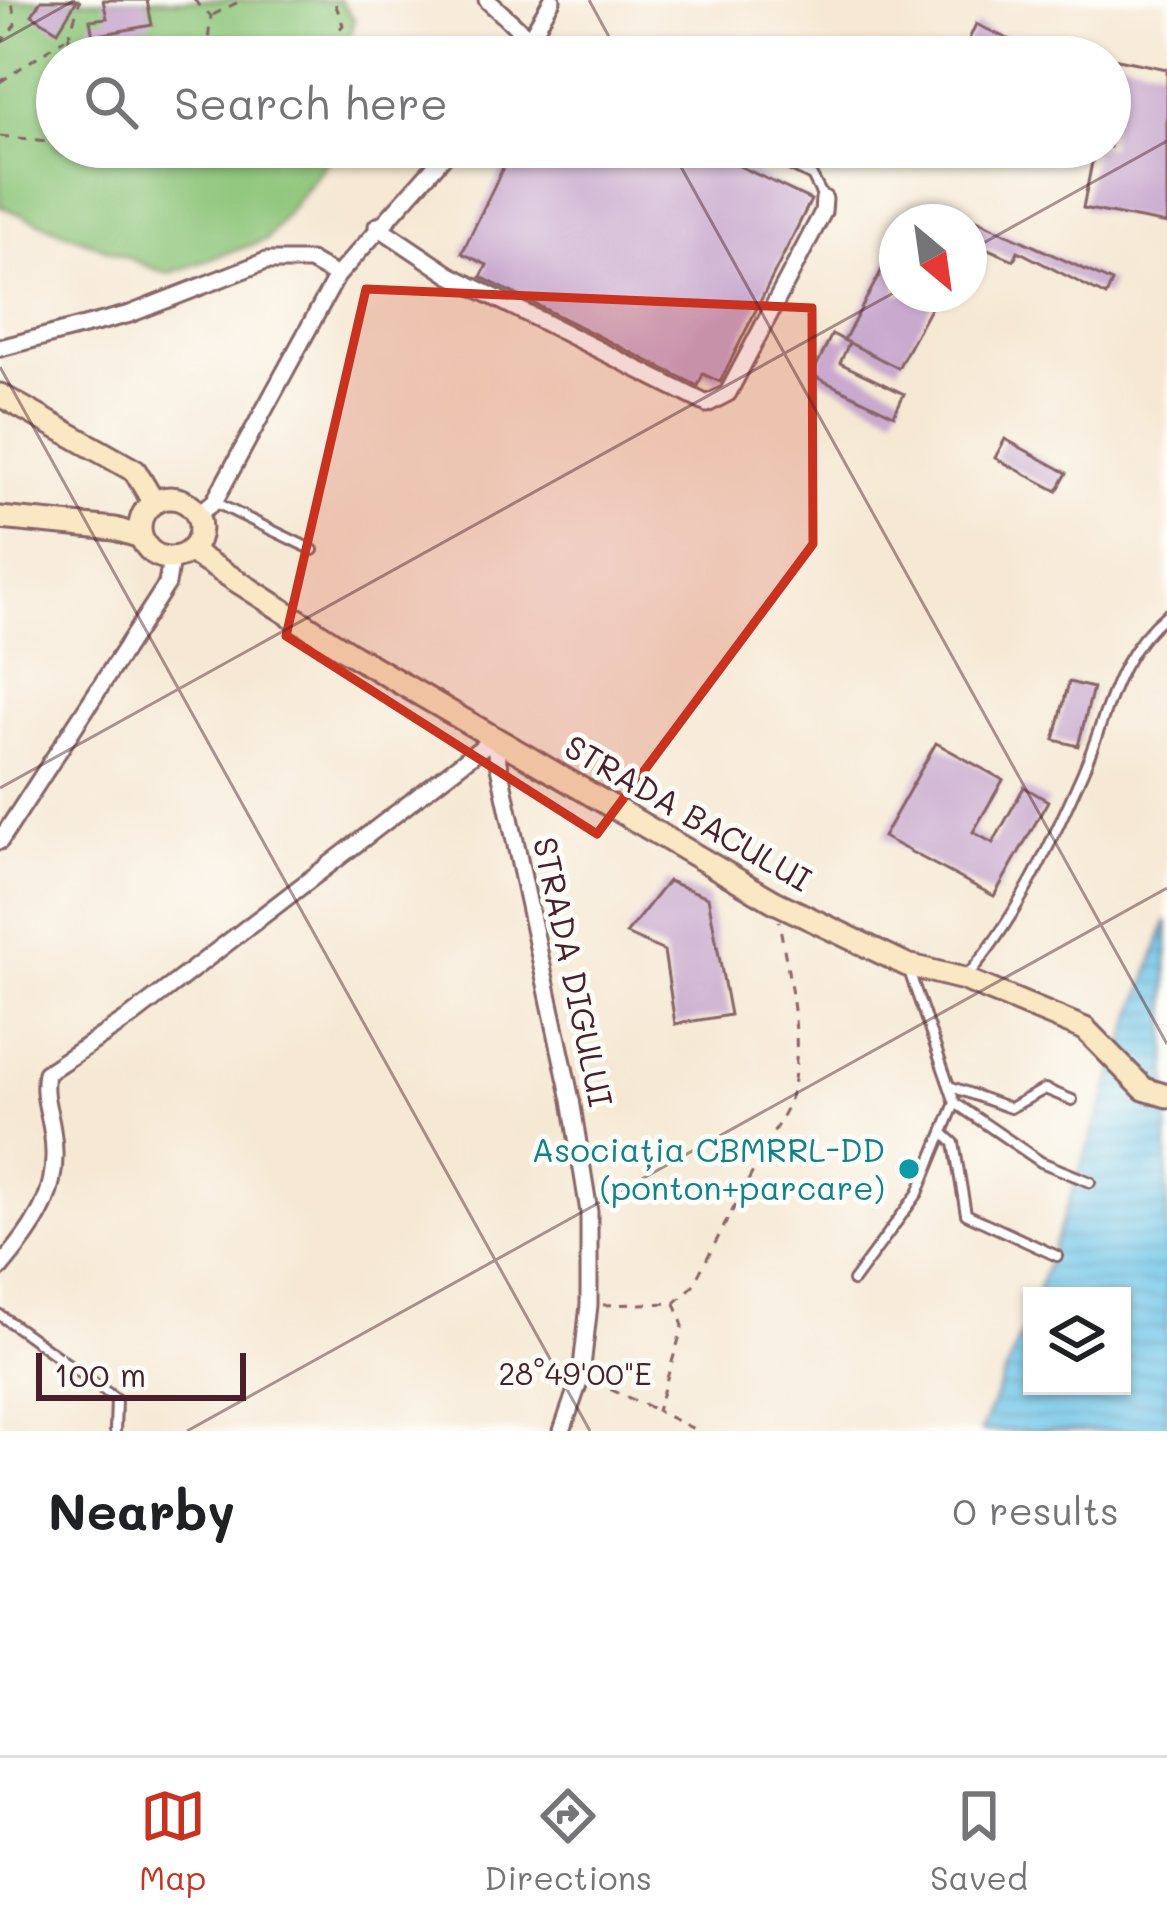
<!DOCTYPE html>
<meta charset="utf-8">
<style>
body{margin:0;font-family:Mali,sans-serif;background:#f2f2f2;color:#202124}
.controls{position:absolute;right:36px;bottom:36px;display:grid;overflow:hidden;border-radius:0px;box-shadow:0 3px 9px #0004}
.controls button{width:108px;height:108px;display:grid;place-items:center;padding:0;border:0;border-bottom:3px solid #e0e0e0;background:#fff;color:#202124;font:60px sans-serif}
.compass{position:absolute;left:879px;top:204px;width:108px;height:108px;border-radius:50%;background:#fff;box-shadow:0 3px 9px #0004;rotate:151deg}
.scale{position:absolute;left:36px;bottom:30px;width:210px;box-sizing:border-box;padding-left:12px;border:6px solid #4a1f2b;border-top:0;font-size:33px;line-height:42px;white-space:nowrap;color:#4a1f2b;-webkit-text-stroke:9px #fdfcf7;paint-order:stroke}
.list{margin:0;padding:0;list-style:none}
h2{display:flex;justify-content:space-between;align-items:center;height:156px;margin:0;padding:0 48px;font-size:51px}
h2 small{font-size:39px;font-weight:400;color:#757577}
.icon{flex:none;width:66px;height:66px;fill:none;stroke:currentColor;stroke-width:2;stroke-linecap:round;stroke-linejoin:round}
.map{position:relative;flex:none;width:1167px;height:1431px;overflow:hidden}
.search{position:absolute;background:#fff;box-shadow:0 3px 9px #0004;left:36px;right:36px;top:36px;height:132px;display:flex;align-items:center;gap:30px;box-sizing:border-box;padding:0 42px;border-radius:66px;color:#757577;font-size:45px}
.sheet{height:324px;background:#fff}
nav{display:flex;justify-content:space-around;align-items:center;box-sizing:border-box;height:168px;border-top:3px solid #e0e0e0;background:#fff;font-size:33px;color:#757577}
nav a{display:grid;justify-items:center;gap:6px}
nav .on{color:#c8321e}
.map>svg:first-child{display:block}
.park{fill:#8dc579;stroke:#6c7252;stroke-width:3}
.water{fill:url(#water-rules);stroke:#5a718a;stroke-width:3}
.building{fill:#c9a9ce}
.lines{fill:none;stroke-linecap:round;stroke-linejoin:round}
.lane-casing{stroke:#866566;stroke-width:14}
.street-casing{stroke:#866566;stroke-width:21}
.secondary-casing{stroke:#866566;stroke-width:27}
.path{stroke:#866566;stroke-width:3;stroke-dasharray:9 9;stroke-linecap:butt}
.lane{stroke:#fff;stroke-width:8}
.street{stroke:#fff;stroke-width:15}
.secondary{stroke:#fae7c3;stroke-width:21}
.marked{fill:#c8321e;fill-opacity:0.2;stroke:#c8321e;stroke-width:9;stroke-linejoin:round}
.ticks{fill:none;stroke:#4a1f2b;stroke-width:3;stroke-opacity:0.45}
.culture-dot{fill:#0f9aa8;stroke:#fdfcf7;stroke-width:4.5}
.labels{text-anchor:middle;stroke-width:10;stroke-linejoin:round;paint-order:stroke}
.street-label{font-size:33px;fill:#4a1f2b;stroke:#fdfcf7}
.culture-label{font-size:33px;fill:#0d838f;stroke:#fdfcf7;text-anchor:end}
.ticks-label{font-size:30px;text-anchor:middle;fill:#4a1f2b;stroke:#fdfcf7;stroke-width:10;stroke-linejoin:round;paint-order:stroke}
</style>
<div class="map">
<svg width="1167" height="1431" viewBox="0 0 1167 1431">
<defs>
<pattern id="water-rules" width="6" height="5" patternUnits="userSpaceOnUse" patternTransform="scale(3)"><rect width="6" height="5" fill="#6ac3e8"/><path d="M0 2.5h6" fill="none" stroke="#5da7c7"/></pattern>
</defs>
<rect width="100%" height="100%" fill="#fdfcf7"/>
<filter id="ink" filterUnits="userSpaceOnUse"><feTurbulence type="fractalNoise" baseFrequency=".00833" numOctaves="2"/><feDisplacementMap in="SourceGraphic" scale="24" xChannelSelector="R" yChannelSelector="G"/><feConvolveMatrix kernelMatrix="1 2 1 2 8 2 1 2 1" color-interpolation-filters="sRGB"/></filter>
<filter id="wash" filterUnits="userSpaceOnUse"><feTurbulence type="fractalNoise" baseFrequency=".004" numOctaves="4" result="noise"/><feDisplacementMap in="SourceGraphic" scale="48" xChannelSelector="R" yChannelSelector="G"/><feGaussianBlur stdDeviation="2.7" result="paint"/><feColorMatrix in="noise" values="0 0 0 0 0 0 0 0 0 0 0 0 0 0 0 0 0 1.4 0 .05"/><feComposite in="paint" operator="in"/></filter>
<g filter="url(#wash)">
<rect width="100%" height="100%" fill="#f6e8d4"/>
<path class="park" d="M0,0h340l14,19 -10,38h-287v90h282l-73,93 -99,34 -167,-68z"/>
<path class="water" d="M1167,920v511h-186l51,-123v78h90v-90h-86z"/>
<g id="blocks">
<g class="building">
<path d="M41,0h36l-19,31 -26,-16z"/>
<path d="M103,0h44l5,25 -59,11 -3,-16 17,-2z"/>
<path d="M976,24l36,17 -8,16h-19l-20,-9z"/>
<path d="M1113,58l54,11v155l-84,-16 12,-61h15z"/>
<path d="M513,147h186l112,53 -91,182 -17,-8 -5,12 -217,-109 6,-12 -25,-12z"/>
<path d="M942,204l170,78 -6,14 -88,-45 -4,9 -45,-19v-19h-35z"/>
<path d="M897,242v52h41l-40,74 -54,-28z"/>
<path d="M832,334l17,9 -9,20 64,31 -10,21 -82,-40z"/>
<path d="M1005,439l62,34 -10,18 -62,-33z"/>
<path d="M1069,682l24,6 -15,58 -24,-6z"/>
<path d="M936,743l67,37 -30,52 20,11 31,-56 24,14 -54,95 -111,-59z"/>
<path d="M668,881l40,16 22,118 -55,9 -11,-73 -38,-17z"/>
</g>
</g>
</g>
<g filter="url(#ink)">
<use href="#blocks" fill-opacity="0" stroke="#866566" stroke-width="3"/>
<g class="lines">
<g class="lane-casing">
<g id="lane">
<path d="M532,40l35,17"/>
<path d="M752,147l60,29 12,23"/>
<path d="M214,502l99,48"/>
<path d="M965,978c50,-56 85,-132 116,-202 28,-62 31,-116 86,-162"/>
<path d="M952,1087l58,21 35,-19 27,11"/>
<path d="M955,1103l86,59 49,20"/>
<path d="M943,1133l11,10 12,71 91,42"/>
<path d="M853,1281l65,-88 37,-90 -46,-132"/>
<path d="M0,1315l116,84 -1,32"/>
</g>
</g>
<g class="street-casing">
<g id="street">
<path d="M487,0l43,39"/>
<path d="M519,57l33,-57"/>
<path d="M377,226l73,49 257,129 21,-11 95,-181 1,-13"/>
<path d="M0,348l130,-34 136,-53h44l27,15"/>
<path d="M197,514l17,-12 123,-226 115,-129"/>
<path d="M0,841l167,-257 4,-25"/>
<path d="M0,1268c37,-45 62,-77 52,-138 -3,-21 -10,-35 -6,-57l86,-57 361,-277 78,361 18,112v93l-8,71 -19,55"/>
</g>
</g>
<g class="secondary-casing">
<g id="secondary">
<path d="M0,395l135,76 19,32"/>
<circle cx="170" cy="528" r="30"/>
<path d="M0,518l115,11 26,8"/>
<path d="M190,551l161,103 424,248 132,63 57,14 121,50 59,60 23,7"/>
</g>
</g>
<g class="path">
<path d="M194,0l17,16 -5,41"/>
<path d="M213,15l29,-15"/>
<path d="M0,44l15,-19 -3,-25"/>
<path d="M63,57l17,-57"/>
<path d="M318,57l25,-32 -9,-25"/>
<path d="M0,82l65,-44"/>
<path d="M0,136l57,6"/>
<path d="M675,1303l8,23 -26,85 41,20"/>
<path d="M603,1305l72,-2 17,-16 96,-182c19,-59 1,-124 -9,-184"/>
<path d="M594,1382l62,28"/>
</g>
<use href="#lane" class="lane"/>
<use href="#street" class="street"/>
<use href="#secondary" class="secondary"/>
</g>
</g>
<path class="marked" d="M366,289l446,19 1,236 -216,290 -311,-198z"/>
<path class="ticks" d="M589,0l31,57M0,42l75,-42M670,147l497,897M969,251l198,-110M0,367l590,1064M0,788l897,-497M187,1431l980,-543"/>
<circle class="culture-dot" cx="909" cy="1169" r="12"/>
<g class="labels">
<g class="street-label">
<text transform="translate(688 813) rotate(30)" y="12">STRADA BACULUI</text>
<text transform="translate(573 972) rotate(78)" y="12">STRADA DIGULUI</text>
</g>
<g class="culture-label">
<text x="885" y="1162">Asociația CBMRRL-DD<tspan x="885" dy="38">(ponton+parcare)</tspan></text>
</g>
</g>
<g class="ticks-label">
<text x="575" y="1385">28°49'00"E</text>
</g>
</svg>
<div class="controls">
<button><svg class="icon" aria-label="layers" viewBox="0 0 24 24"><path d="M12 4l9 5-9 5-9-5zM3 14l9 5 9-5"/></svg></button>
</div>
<svg class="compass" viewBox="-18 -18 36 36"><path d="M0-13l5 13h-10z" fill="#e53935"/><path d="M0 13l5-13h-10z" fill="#757577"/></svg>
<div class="scale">100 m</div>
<div class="search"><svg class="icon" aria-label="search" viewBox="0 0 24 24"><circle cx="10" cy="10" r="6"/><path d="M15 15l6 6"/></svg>Search here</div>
</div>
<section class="sheet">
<h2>Nearby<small>0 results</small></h2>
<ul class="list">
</ul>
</section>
<nav>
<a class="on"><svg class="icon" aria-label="map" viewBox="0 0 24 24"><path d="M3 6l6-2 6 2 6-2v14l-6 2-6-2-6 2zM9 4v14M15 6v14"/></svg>Map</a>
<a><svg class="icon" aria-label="directions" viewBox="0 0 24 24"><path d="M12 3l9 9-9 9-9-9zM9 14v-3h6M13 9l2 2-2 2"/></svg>Directions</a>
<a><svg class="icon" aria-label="saved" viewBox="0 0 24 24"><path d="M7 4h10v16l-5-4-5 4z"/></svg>Saved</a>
</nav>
